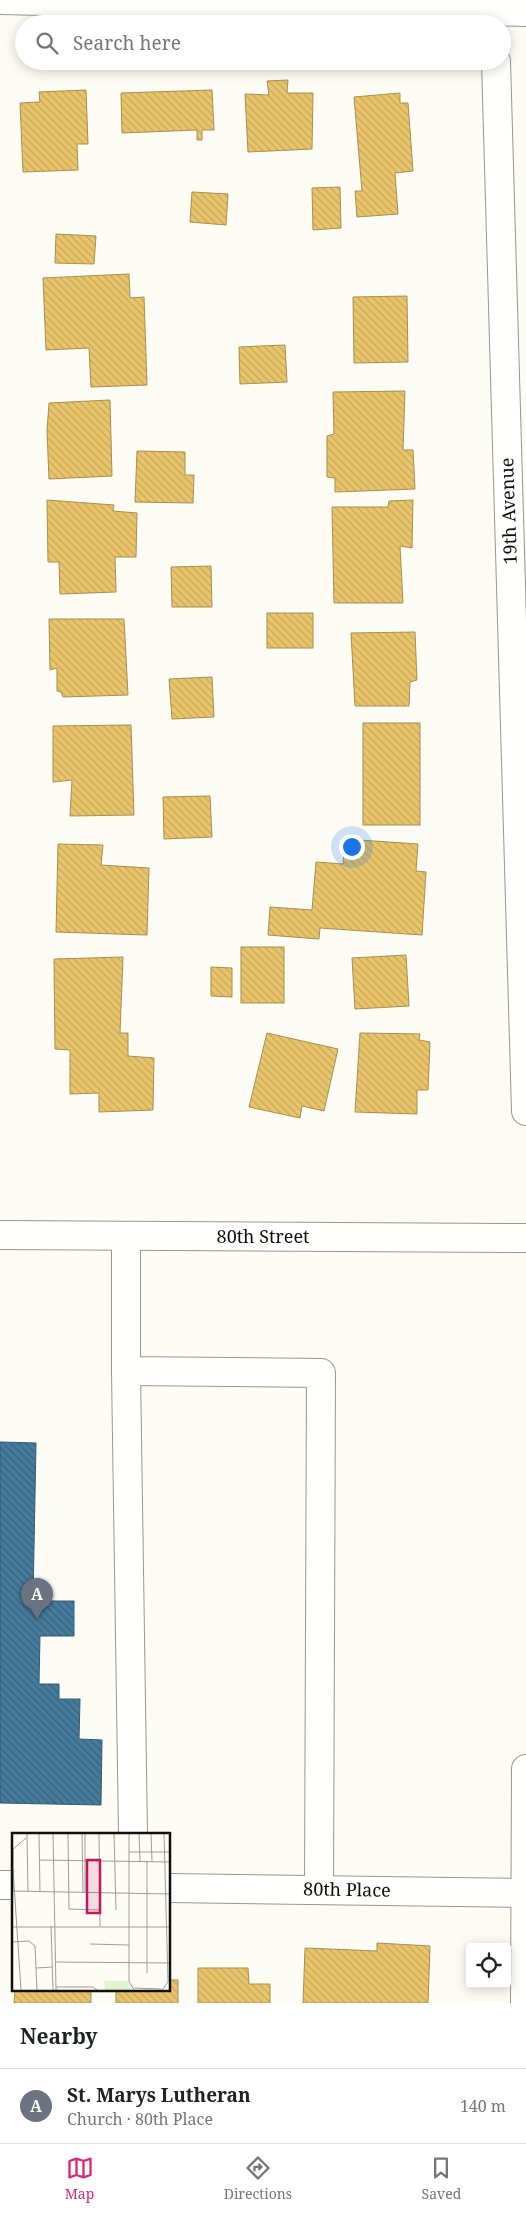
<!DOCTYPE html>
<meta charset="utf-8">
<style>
body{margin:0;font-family:"Noto Serif",serif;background:#f6f6f6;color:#202124}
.controls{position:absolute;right:15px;bottom:15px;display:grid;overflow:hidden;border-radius:5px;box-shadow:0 2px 12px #0003}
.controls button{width:45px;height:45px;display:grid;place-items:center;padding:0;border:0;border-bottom:1px solid #e0e0e0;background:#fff;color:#202124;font:25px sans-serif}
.you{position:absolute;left:351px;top:846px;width:18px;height:18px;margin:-12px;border:4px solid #fff;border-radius:50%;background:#1a73e8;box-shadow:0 0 0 8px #1a73e833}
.badge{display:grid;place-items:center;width:32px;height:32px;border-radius:50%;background:#db2777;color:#fff;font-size:16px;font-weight:700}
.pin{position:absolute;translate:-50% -41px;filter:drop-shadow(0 1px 2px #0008)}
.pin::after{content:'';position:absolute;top:26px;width:18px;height:15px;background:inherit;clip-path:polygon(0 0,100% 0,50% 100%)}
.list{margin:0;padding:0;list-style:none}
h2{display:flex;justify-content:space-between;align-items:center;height:65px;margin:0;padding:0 20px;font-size:21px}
h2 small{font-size:16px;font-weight:400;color:#757577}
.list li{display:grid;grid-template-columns:32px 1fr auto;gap:15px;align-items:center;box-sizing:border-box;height:75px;padding:0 20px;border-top:1px solid #e0e0e0}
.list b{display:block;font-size:19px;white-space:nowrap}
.list p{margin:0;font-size:16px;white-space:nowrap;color:#757577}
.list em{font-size:16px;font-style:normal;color:#757577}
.icon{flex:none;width:28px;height:28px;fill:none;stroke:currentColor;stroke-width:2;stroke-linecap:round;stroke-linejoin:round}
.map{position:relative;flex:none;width:526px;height:2003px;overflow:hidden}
.search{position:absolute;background:#fff;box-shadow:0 2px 12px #0003;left:15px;right:15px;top:15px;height:55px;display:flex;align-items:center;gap:12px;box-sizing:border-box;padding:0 18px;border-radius:28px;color:#757577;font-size:19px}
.sheet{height:140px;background:#fff}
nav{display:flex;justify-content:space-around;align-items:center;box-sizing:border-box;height:70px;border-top:1px solid #e0e0e0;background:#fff;font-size:14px;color:#757577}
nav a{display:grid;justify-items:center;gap:2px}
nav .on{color:#db2777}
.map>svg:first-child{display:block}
.homes{fill:url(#homes-back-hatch);stroke:#a88e4f}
.public{fill:url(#public-back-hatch);stroke:#355b72}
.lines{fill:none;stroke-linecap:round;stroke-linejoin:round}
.minor-casing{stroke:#969692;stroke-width:30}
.minor{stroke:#fffffd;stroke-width:28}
.labels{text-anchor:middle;stroke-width:5;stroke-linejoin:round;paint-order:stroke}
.street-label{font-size:18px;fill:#0f0f0f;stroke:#fff}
.inset-road{fill:none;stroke:#9d9d98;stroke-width:1}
.view{fill:#c2185b;fill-opacity:0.15;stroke:#c2185b;stroke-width:2.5}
.inset-edge{fill:none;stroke:#0f0f0f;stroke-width:2.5}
</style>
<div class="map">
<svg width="526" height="2003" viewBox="0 0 526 2003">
<defs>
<pattern id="homes-back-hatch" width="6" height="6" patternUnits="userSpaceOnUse" patternTransform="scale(1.25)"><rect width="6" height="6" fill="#e9c46a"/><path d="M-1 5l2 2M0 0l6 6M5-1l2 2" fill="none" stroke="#c7a75b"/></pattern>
<pattern id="public-back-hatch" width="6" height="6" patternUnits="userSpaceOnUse" patternTransform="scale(1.25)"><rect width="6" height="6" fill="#457b9d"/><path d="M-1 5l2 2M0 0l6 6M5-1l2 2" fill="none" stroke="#38637e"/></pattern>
</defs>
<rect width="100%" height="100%" fill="#fcfcf4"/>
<g class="homes">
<path d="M288,80l-1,13h26l-1,56 -64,3 -3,-58 24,1 -2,-14z"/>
<path d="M86,90l2,54h-11l1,26 -55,2 -3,-69 20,-1 -1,-10z"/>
<path d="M212,90l2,40h-12v10h-5v-10l-75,3 -1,-40z"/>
<path d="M400,93v10h8l5,68 -18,2 3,41 -41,3 -2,-26h7l-8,-94z"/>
<path d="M340,187l1,41 -28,2 -1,-42z"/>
<path d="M192,192l36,2 -2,31 -36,-3z"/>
<path d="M56,234l40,2 -2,28 -39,-1z"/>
<path d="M129,274l1,24 14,-1 3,88 -56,2 -2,-39 -43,2 -3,-72z"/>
<path d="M407,296l1,66 -54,1 -1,-66z"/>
<path d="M285,345l2,37 -47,2 -1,-37z"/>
<path d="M405,391l-2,59h10l2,39 -80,3v-14l-8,-1v-41l7,-2 -1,-42z"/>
<path d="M110,400l2,76 -63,3 -2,-48 2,-28z"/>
<path d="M137,451l48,1v23h9l-1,28 -58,-1z"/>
<path d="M47,500l67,5 -1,6 24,2 -1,44h-21l1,35 -56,2 -1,-32h-11z"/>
<path d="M413,500l-1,48 -12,-2 3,57h-69l-2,-96h56l1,-6z"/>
<path d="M211,566l1,41h-40l-1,-40z"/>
<rect x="267" y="613" width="46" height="35"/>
<path d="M49,619h75l4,76 -65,2 -2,-5 -4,-1v-23l-7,2z"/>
<path d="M415,632l2,48 -7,2 -1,24h-54l-4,-73z"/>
<path d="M212,677l2,40 -42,2 -3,-40z"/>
<rect x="363" y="723" width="57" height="102"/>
<path d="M131,725l3,90 -64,1 2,-36 -19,2v-56z"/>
<path d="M210,796l2,41 -48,2 -1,-42z"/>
<path d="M345,839l73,5 -2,27 10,1 -4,63 -102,-7 -1,11 -51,-4 2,-28 42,3 4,-48 27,2z"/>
<path d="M58,844l45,1 -2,20 48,3 -2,67 -91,-3z"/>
<rect x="241" y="947" width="43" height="56"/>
<path d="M406,955l3,51 -54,3 -3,-51z"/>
<path d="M123,957l-3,76h8v23l26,2 -1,52 -54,2v-19l-29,1v-44l-15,-1 -1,-90z"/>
<path d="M211,967l21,1v29l-21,-1z"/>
<path d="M267,1033l71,16 -14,62 -22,-5 -2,12 -51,-11z"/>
<path d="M360,1033l60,1 -1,6 11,2 -2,48h-11v24l-62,-2z"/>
<path d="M377,1943l53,3 -2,57h-125l2,-55 72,3z"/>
<path d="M198,1968h50l1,16h21v19h-72z"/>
<path d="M169,1980h9v23h-62v-14h53z"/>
<path d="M15,1989h76v14h-77z"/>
</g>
<path class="public" d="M0,1442l36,1 -3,158h41v35h-34l-1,48h20v15h21l-1,40 23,1 -1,65 -101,-2z"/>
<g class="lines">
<g class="minor-casing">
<g id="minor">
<path d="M0,0l526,12"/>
<path d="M496,61l30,1050"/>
<path d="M0,1235l526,3"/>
<path d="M126,1236v135l195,2 -2,517"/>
<path d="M126,1371l7,463"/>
<path d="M0,1885h14"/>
<path d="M169,1888l356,5"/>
<path d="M525,2003l1,-234"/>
</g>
</g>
<use href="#minor" class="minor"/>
</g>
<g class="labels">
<g class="street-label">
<text transform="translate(509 511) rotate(-92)" y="6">19th Avenue</text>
<text x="263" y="1243">80th Street</text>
<text transform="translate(347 1890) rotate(1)" y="6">80th Place</text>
</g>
</g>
<g transform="translate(12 1833)">
<rect width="158" height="158" fill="#fcfcf4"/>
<path d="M92,148h24l5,9h-28z" fill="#e0f4d1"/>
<path class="inset-road" d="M15,0l1,59M27,0l1,59M41,0l3,157M56,0l1,76 31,1M70,0l1,60M73,0v60M87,0l1,93M102,0l2,77M117,0v148l5,9M127,0l1,28M139,0l1,28M0,17l14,-12M117,19h41M28,27l130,2M135,28v112M1,36l8,121M0,58l158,3M1,58v-41M39,93l2,64M0,94h158M0,109l17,-1 6,5 2,44M78,111l39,1M43,129l115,1M24,135l16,-1M44,154h37l4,3M122,155l27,1M150,157l6,-8 -4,-149"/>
<path class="view" d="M75,27h13v53h-13z"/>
<rect width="158" height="158" class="inset-edge"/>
</g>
</svg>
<div class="controls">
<button><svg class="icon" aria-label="locate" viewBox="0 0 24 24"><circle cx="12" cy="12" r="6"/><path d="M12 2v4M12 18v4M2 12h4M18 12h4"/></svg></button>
</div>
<div class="you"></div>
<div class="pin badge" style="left:37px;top:1619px;background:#6b7280">A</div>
<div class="search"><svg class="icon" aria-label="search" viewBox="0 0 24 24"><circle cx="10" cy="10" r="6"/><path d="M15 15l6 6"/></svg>Search here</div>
</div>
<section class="sheet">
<h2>Nearby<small></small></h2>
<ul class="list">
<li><span class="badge" style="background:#6b7280">A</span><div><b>St. Marys Lutheran</b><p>Church · 80th Place</p></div><em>140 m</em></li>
</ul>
</section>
<nav>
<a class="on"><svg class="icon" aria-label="map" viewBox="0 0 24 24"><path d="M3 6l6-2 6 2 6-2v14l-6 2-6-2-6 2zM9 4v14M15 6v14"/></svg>Map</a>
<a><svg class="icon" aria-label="directions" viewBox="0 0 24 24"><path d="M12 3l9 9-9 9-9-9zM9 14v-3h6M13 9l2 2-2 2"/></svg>Directions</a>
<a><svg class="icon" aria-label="saved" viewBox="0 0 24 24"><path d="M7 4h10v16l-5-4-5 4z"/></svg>Saved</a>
</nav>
